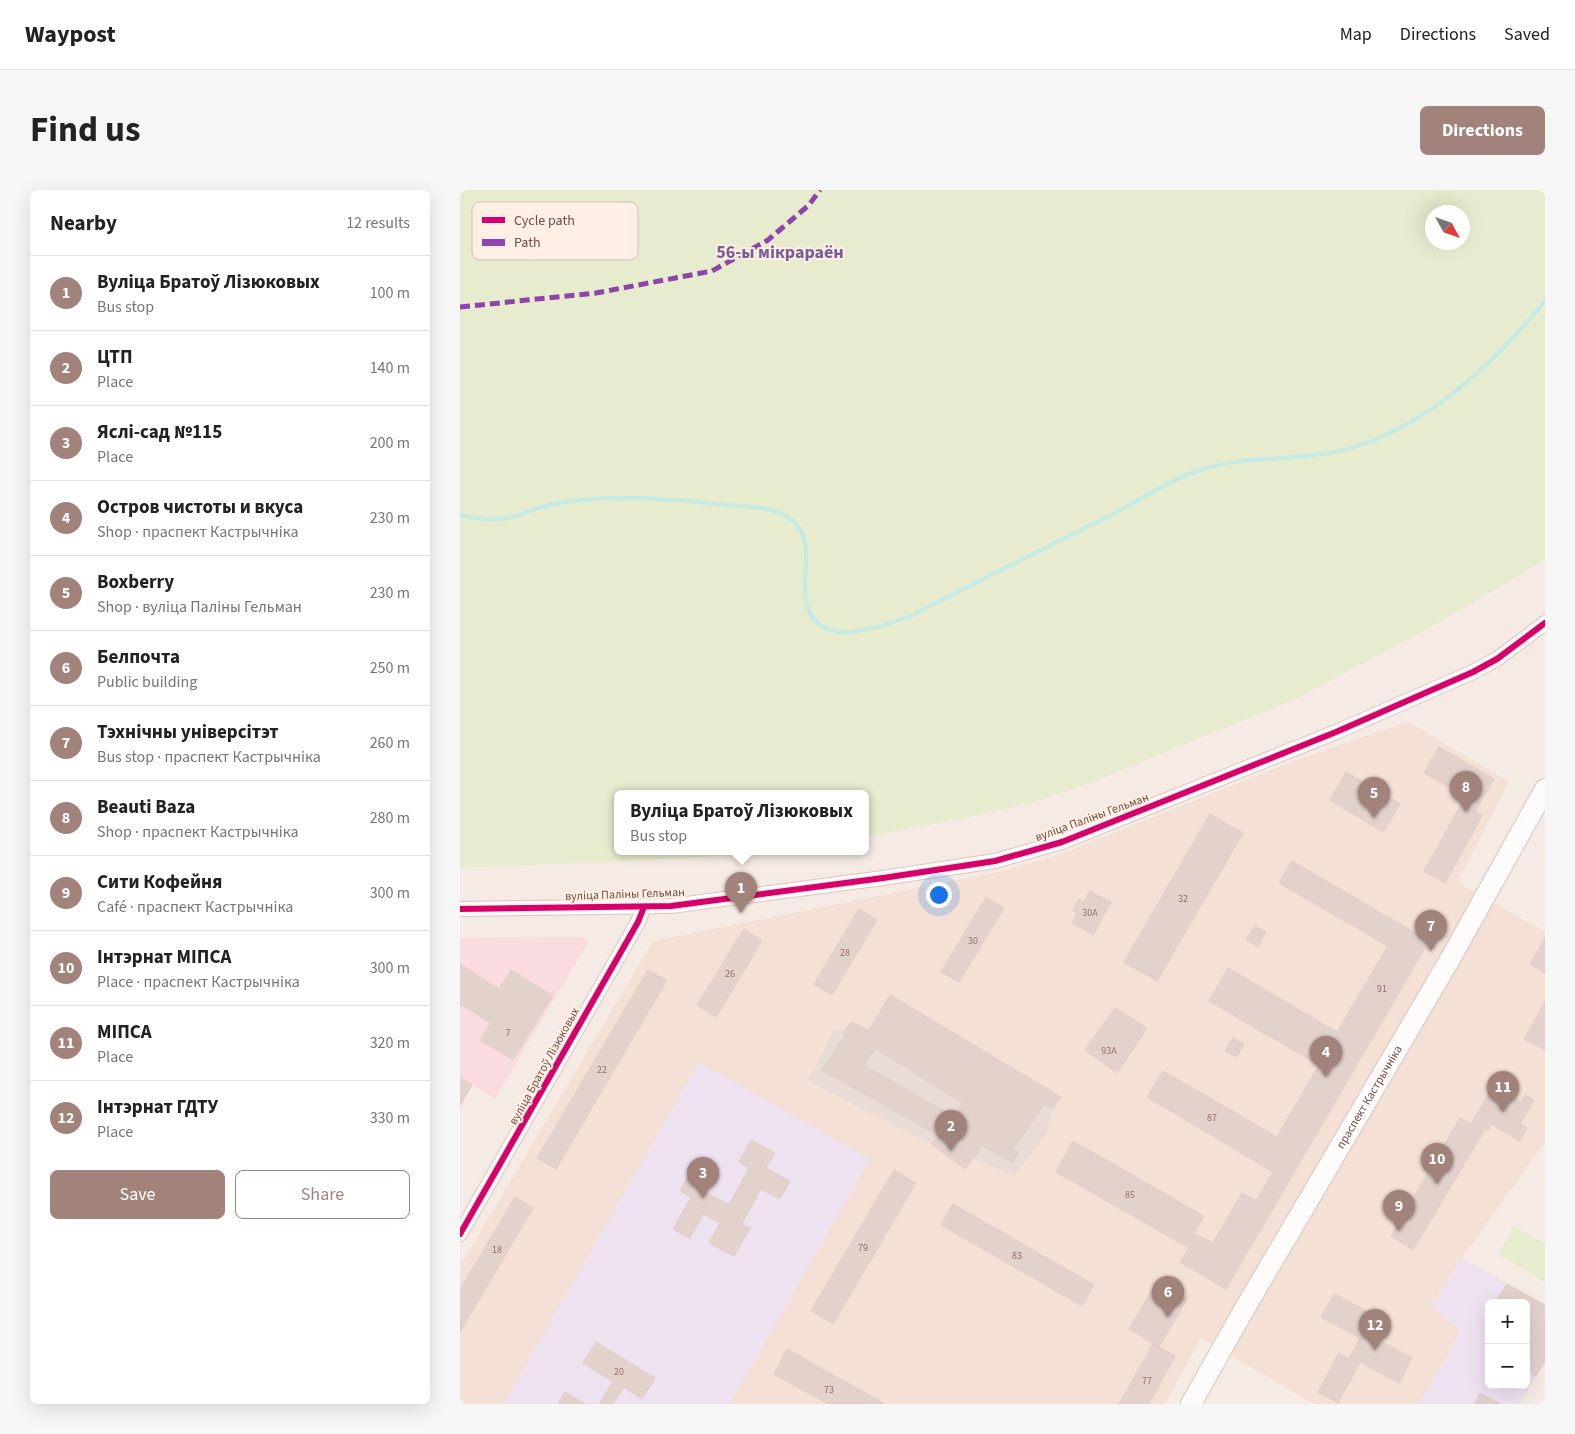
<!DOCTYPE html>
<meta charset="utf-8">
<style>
body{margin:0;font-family:"Source Sans 3",sans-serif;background:#f6f6f6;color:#222}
.controls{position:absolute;right:15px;bottom:15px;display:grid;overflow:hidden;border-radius:8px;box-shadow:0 5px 20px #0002}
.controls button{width:45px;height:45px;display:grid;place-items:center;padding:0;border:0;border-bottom:1px solid #e0e0e0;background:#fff;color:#222;font:25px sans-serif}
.compass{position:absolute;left:965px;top:15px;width:45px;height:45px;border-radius:50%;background:#fff;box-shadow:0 5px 20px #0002;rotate:130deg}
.you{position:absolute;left:478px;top:704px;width:18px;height:18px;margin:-12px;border:4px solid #fff;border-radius:50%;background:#1a73e8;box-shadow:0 0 0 8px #1a73e833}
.badge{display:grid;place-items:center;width:32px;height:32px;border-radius:50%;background:#a2837c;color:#fff;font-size:16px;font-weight:700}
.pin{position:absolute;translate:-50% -41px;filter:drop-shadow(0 1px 2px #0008)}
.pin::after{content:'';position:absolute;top:26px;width:18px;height:15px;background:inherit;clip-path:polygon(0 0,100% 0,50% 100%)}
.popup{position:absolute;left:154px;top:600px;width:255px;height:65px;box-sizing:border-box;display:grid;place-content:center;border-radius:8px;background:#fff;filter:drop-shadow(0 1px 4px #0005);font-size:16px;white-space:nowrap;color:#767676}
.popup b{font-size:19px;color:#222}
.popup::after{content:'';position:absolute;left:50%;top:100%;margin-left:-10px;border:10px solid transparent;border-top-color:#fff}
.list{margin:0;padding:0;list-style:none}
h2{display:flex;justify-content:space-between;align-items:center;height:65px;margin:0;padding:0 20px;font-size:21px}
h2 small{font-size:16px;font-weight:400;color:#767676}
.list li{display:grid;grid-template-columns:32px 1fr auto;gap:15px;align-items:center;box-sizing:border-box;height:75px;padding:0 20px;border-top:1px solid #e0e0e0}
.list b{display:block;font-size:19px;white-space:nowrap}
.list p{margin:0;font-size:16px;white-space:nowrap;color:#767676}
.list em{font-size:16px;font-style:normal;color:#767676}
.actions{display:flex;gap:10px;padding:15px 20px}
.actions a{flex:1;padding:11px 0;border:1px solid #a2837c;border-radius:8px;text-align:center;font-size:18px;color:#a2837c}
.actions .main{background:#a2837c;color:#fff}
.map{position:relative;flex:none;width:1085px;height:1214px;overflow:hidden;border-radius:8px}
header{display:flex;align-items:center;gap:30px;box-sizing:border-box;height:70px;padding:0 25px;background:#fff;border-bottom:1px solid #e0e0e0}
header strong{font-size:24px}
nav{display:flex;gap:28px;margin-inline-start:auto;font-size:18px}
.intro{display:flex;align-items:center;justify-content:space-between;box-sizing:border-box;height:120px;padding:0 30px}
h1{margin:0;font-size:35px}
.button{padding:12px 22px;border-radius:8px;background:#a2837c;color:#fff;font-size:18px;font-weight:700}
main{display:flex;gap:30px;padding:0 30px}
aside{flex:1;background:#fff;border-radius:8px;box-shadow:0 5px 20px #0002}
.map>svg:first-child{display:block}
.residential{fill:#f4e0d4}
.industrial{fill:#e9dbd5}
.education{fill:#eee1f0;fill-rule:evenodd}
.medical{fill:#fadbe0}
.green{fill:#e6eccd;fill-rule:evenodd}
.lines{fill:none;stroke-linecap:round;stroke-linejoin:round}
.stream{stroke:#c5e9e5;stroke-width:4}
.building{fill:#e3d1cc;stroke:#dfcdc6;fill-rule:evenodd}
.street-casing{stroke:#d7c8c2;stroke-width:16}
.secondary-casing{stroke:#d6c6c1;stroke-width:22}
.street{stroke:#fefcfb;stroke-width:14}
.secondary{stroke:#fefcfb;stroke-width:20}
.quiet{stroke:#8e44ad;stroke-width:5;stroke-dasharray:10 5;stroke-linecap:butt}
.cycleway-casing{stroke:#ffefe4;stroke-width:9}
.cycleway{stroke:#d6006c;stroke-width:6}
.labels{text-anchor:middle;stroke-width:4;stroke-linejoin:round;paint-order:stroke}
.number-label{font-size:10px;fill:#926f68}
.street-label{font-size:12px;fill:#754b44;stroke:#ffefe4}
.district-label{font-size:18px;font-weight:bold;fill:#7a5e99;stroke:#ffefe4}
.key{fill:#ffefe4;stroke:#d6beb4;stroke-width:1}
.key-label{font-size:14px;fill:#754b44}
</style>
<header>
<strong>Waypost</strong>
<nav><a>Map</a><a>Directions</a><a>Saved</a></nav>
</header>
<div class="intro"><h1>Find us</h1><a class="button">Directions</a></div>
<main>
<aside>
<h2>Nearby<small>12 results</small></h2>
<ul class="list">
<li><span class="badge">1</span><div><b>Вуліца Братоў Лізюковых</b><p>Bus stop</p></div><em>100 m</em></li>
<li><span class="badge">2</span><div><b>ЦТП</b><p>Place</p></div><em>140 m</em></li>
<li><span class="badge">3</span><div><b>Яслі-сад №115</b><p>Place</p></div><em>200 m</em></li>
<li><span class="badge">4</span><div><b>Остров чистоты и вкуса</b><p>Shop · праспект Кастрычніка</p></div><em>230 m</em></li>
<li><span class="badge">5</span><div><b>Boxberry</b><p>Shop · вуліца Паліны Гельман</p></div><em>230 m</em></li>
<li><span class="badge">6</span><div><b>Белпочта</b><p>Public building</p></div><em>250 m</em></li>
<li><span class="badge">7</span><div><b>Тэхнічны універсітэт</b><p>Bus stop · праспект Кастрычніка</p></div><em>260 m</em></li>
<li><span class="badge">8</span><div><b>Beauti Baza</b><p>Shop · праспект Кастрычніка</p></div><em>280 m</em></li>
<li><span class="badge">9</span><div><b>Сити Кофейня</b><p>Café · праспект Кастрычніка</p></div><em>300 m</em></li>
<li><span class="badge">10</span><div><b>Інтэрнат МІПСА</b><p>Place · праспект Кастрычніка</p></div><em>300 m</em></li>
<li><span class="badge">11</span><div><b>МІПСА</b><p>Place</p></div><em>320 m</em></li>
<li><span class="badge">12</span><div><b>Інтэрнат ГДТУ</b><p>Place</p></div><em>330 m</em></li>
</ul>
<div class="actions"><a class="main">Save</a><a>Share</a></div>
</aside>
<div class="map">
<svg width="1085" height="1214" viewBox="0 0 1085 1214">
<rect width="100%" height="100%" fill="#f6ebe4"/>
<path class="residential" d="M949,532l100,60 -52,100 88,50v210l-83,116 -31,49 30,24 -42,73h-105l-113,-66 -36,66h-705v-138l193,-325 340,-68 60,-16 228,-91 61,-22z"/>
<path class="industrial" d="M430,805l171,102 -9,12 -5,24 -32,42 -42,-16 -34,-23 -8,8 -122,-63 25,-52 9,4 8,-11 19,8z"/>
<g class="education">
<path d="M239,872l171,97 -140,245h-227z"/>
<path d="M1002,1068l83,47v56l-25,43h-101l42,-73 -30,-24zM1029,1113h37v82h-37z"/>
</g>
<path class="medical" d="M124,747l5,4 -94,158 -23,-14 -12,21v-168z"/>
<g class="green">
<path d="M0,0h1085v370l-116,68 -131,70 -208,85 -56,19 -60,14 -109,21v-43h-248v58h150l-81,6 -226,10zM972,22h30v30h-30z"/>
<path d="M1054,1036l31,18v38l-47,-28z"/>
</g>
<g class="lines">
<path class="stream" d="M0,325c14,3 27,5 41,4 15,-1 29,-9 44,-13 12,-3 25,-5 37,-6 48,-5 97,0 144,5 16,1 34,1 49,6 13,4 25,13 29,27 5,19 0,38 1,57 6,58 71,34 105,21 66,-34 133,-67 199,-100 30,-15 58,-35 91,-46 39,-13 83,-10 123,-16 89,-13 167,-86 222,-153"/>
</g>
<g class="building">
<path d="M979,557l55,32 -19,32 7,5 -37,67 -21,-12 41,-74 -41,-24z"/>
<path d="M886,582l54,32 -17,28 -53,-32z"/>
<path d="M750,624l33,19 -86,148 -33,-19z"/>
<path d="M832,671l137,80 -203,348 -46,-27 9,-14 -133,-76 17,-31 131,75 -10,17 19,10 29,-50 14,8 17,-29 -126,-75 16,-26 114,66 42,-72 -110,-64 19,-33 109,64 51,-86 -109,-63z"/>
<path d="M630,701l21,11 -18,33 -21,-12 5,-10 -4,-2 6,-12 5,3z"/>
<path d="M526,707l18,11 -45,74 -18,-10z"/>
<path d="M399,719l18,11 -45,75 -18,-11z"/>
<path d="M795,735l11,7 -8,15 -12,-7z"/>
<path d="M284,739l18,12 -46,76 -19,-12z"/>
<path d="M1085,748v35l-15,-9z"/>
<path d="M0,774l39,25 12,-19 42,26 -40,64 -33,-20 11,-17 -31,-19z"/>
<path d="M188,780l19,10 -111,189 -19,-11z"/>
<path d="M430,805l171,102 -9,12 -8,-5 -31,46 5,3 -5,9 -31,-16 -17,23 -34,-25 8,-8 -117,-66 23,-35 -2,-1 8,-12 18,8zM415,858l88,55 -9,14 -90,-52z"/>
<path d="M1085,812v48l-21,-11z"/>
<path d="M655,818l32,20 -30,45 -32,-23z"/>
<path d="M773,848l11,6 -7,13 -12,-6z"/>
<path d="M0,888l12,7 -12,21z"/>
<path d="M1033,896l28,16 4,-7 9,5 -14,24 7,4 -7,13 -29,-17 -3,6 -3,-1 -72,121 -22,-14 69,-118 11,6z"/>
<path d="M291,950l24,13 -9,15 24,13 -10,18 -19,-10 -19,35 8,4 -16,28 -25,-13 11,-20 -17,-9 -13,24 -17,-9 18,-32 -11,-6 13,-24 21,12 -8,14 23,12 20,-37 -10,-6z"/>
<path d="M434,980l22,13 -83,141 -22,-13z"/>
<path d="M55,1007l18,11 -73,124v-42z"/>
<path d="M493,1014l141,81 -12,21 -141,-81z"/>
<path d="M698,1090l30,18 -29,49 -30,-18z"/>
<path d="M1047,1094l38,21v56l-9,15 -10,-7v-66h-31z"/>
<path d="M874,1104l49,26 -9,18 38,20 -13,25 -39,-21 -22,41 -20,-11 21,-39 10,6 11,-21 -39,-21z"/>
<path d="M136,1152l59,36 -13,21 -18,-12 -11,17h-14l14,-22 -30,-19z"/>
<path d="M693,1154l22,12 -26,48h-30z"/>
<path d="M327,1159l98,55h-57l-54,-30z"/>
<path d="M105,1202l20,12h-27z"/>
<path d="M1020,1203l20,11h-26z"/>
</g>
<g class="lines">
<g class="street-casing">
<g id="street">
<path d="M0,719l211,-3 212,-28 112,-17 67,-19 274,-110 137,-60 24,-13 48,-36"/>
<path d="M0,1044l178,-312 6,-15"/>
</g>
</g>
<g class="secondary-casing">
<g id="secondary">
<path id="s1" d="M731,1214l50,-89 208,-354 96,-172"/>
</g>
</g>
<use href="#street" class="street"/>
<use href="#secondary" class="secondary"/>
<path class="quiet" d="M0,117l136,-14 116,-22 56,-31 41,-35 11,-15"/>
<g class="cycleway-casing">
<g id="cycleway">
<path d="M0,719l211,-3 212,-28 112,-17 67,-19 274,-110 137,-60 24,-13 48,-36"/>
<path d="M0,1044l178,-312 6,-15"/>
</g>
</g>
<use href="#cycleway" class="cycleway"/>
</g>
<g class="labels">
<g class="number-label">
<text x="723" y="712">32</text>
<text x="630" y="726">30А</text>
<text x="513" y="754">30</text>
<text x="385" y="766">28</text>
<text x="270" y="787">26</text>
<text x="922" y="802">91</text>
<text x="48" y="846">7</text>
<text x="649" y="864">93А</text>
<text x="142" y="883">22</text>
<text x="752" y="931">87</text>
<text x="670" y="1008">85</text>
<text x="403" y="1061">79</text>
<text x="37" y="1063">18</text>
<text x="557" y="1069">83</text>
<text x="159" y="1185">20</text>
<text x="687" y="1194">77</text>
<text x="369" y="1203">73</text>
</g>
<g class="street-label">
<text transform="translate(632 627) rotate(-20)" y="4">вуліца Паліны Гельман</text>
<text transform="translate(165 704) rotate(-2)" y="4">вуліца Паліны Гельман</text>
<text transform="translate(84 876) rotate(-61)" y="4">вуліца Братоў Лізюковых</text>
<text dy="4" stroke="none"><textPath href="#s1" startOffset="355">праспект Кастрычніка</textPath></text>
</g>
<g class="district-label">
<text x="320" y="68">56-ы мікрараён</text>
</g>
</g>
<rect x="12" y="12" width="166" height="58" rx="8" class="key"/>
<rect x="22" y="27" width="23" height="6" fill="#d6006c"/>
<rect x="22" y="49" width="23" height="7" fill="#8e44ad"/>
<g class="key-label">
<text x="54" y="35">Cycle path</text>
<text x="54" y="57">Path</text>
</g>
</svg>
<div class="controls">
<button>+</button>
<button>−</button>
</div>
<svg class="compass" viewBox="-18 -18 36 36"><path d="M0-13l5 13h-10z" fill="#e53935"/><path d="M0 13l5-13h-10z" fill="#767676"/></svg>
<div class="you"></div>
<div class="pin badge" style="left:281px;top:723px">1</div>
<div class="popup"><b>Вуліца Братоў Лізюковых</b>Bus stop</div>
<div class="pin badge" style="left:491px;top:961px">2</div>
<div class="pin badge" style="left:243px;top:1008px">3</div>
<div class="pin badge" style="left:866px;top:887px">4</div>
<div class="pin badge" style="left:914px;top:628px">5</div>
<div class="pin badge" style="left:708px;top:1127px">6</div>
<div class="pin badge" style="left:971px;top:761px">7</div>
<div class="pin badge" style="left:1006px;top:622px">8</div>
<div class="pin badge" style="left:939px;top:1041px">9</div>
<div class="pin badge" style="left:977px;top:994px">10</div>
<div class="pin badge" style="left:1043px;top:922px">11</div>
<div class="pin badge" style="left:915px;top:1160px">12</div>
</div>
</main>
